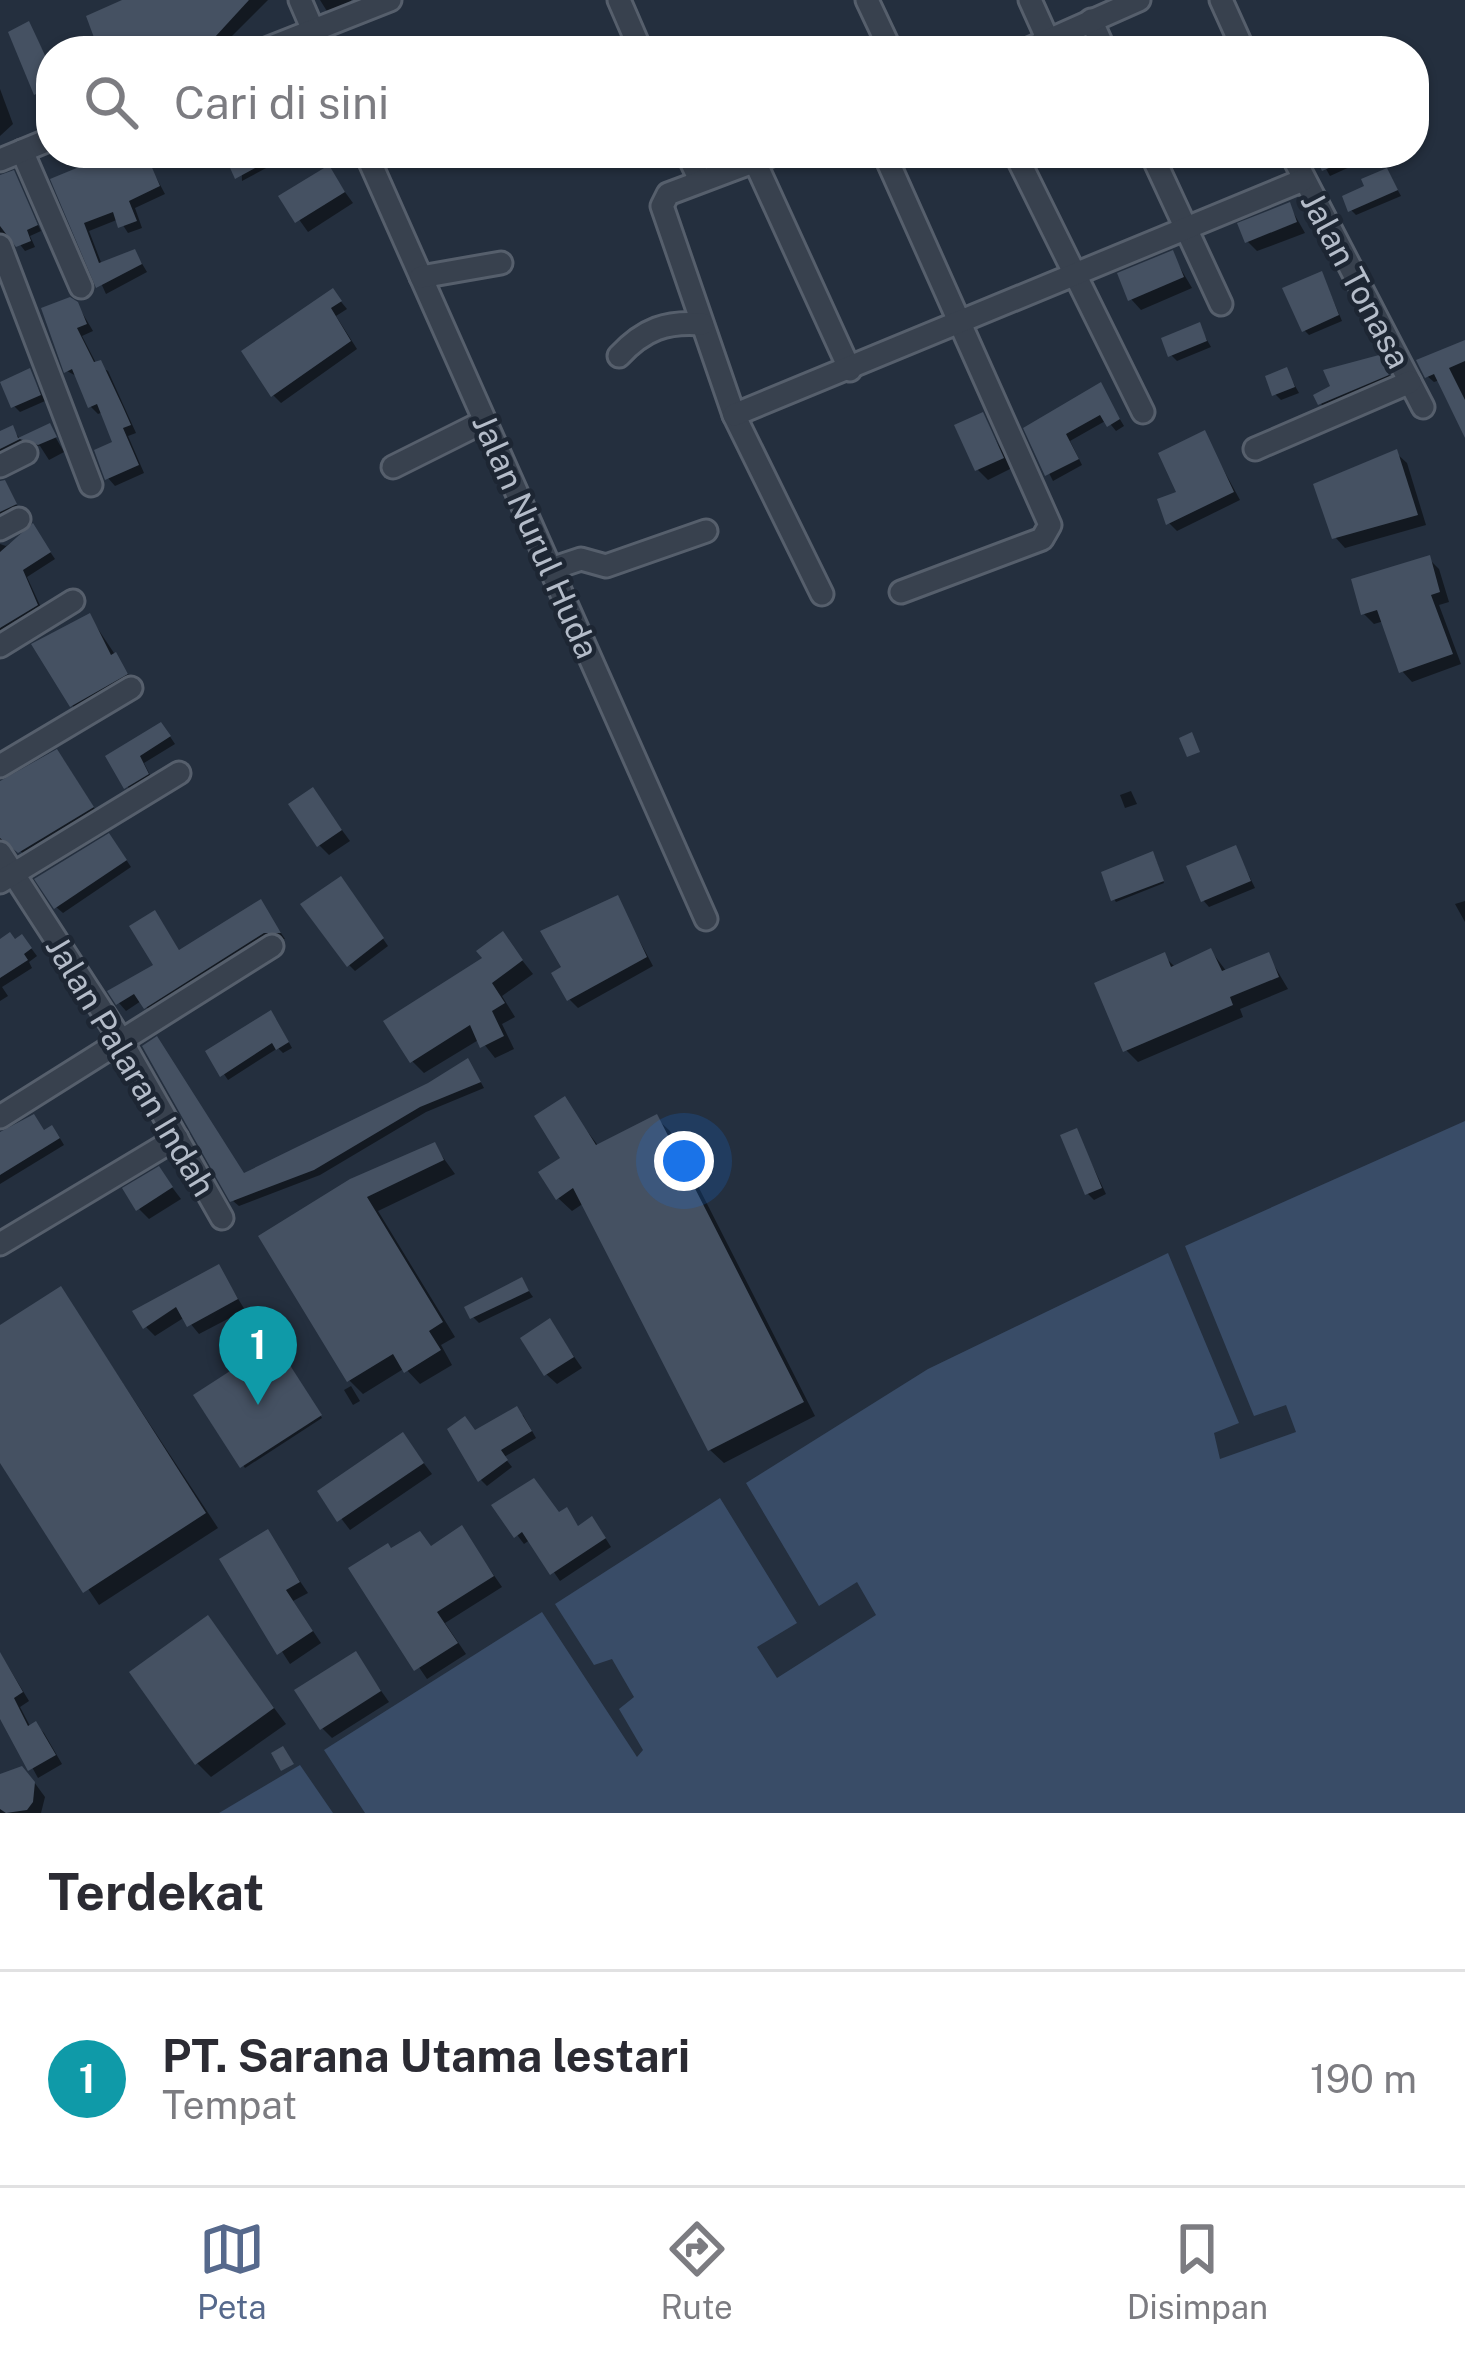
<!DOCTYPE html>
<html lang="id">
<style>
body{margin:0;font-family:"Public Sans",sans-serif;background:#f2f2f3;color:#2b2b33}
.you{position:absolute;left:684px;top:1161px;width:42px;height:42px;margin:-30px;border:9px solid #fff;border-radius:50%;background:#1a73e8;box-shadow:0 0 0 18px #1a73e833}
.badge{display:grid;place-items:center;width:78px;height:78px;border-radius:50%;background:#56698c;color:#fff;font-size:39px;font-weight:700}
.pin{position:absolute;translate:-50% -99px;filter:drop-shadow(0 3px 6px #0008)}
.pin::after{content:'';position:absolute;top:63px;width:42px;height:36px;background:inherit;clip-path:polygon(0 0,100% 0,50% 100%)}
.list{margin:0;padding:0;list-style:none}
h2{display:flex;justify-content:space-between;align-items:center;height:156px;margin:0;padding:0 48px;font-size:51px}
h2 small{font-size:39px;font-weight:400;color:#7c7c81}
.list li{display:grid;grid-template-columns:78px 1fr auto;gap:36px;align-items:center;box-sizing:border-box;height:216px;padding:0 48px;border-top:3px solid #e1e1e2}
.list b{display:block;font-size:45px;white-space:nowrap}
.list p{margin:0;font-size:39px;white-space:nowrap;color:#7c7c81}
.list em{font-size:39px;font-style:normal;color:#7c7c81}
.icon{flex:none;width:66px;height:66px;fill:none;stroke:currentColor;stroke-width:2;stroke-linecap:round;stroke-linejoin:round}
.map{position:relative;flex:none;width:1465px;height:1813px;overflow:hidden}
.search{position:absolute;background:#fff;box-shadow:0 3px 9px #0004;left:36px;right:36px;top:36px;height:132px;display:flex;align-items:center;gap:30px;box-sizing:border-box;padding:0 42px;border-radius:48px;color:#7c7c81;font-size:45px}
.sheet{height:372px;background:#fff}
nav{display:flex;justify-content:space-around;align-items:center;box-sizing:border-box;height:168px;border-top:3px solid #e1e1e2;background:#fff;font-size:33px;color:#7c7c81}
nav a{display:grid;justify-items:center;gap:6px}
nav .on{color:#56698c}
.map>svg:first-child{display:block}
.water{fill:#394c67}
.shadow{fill:#0007}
.building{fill:#455162}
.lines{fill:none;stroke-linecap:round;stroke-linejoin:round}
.minor-casing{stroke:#565f6c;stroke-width:27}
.minor{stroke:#38414e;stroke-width:21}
.labels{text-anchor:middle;stroke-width:9;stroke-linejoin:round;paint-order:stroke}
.street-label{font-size:33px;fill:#b4bcc9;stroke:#1d2633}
</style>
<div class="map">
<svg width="1465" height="1813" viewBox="0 0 1465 1813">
<rect width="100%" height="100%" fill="#242f3e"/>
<g class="water">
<path d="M1465,1121v692h-1100l-41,-63 218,-138 95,145 6,-7 -24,-41 15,-12 -22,-38 -18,6 -39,-61 165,-106 77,125 -40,24 20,31 99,-63 -19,-33 -38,24 -73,-123 182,-114 240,-116 71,170 -25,10 6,26 76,-27 -10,-27 -32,11 -69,-170z"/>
<path d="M300,1765l33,48h-114z"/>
</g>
<g class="shadow">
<path d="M129,0h139l-51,51h-115z"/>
<path d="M320,0h31l2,6 -23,10z"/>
<path d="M29,25l22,41v29l-9,4 -6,-6z"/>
<path d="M0,89l13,35 -13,12z"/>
<path d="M112,153h31l22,41 -30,14 7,20 -14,5 -9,-14 -30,12 13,34 33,-13 12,20 -41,22 -52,-114z"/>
<path d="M241,153h37l-14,7 4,7 -26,14z"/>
<path d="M1317,153h45l3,7 -35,16z"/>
<path d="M328,169l25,34 -45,29 -25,-35z"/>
<path d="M1387,171l14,25 -45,19 -5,-5z"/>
<path d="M13,174l28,57 -11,5 5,11 -10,4 -10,-13 -15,-1v-60z"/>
<path d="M1289,205l16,28 -48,18 -10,-10z"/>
<path d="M1172,254l20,34 -51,22 -10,-11z"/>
<path d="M1322,274l20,47 -33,14 -5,-5z"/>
<path d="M333,292l14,17 -11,7 21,33 -76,54 -8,-8z"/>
<path d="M77,304l16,27 -11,5 15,29 11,6 28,62 -8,3 16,37 -29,13 -7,-8 8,-35 -13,-31 -5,2 -8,-8 -12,-29 -11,-6z"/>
<path d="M1199,326l12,21 -34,14 -6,-6z"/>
<path d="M1465,343v82l-25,-45 -6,2 -7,-6z"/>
<path d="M1378,358l15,23 -67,29 -5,-6 13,-16 -7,-17z"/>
<path d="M1286,370l13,23 -18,7 -6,-6z"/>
<path d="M30,372l15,29 -25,11 -6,-6z"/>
<path d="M1100,386l24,40 -8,5 -9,-11 -37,21 12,24 -29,16 -26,-52z"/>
<path d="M982,416l30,52 -24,12 -11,-11z"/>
<path d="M49,426l15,26 -15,8 -9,-14 -12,-2 -28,14v-23l12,-6 9,11z"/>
<path d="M1204,434l36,66 -63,31 -8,-8z"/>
<path d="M1396,453l11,10 19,62 -81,23 -10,-11z"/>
<path d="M0,482l21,29 -21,11z"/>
<path d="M33,527l22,32 -28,18 16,35 -43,29v-97l6,2z"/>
<path d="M1429,559l10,10 10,33 -10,3 22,59 -49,18 -10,-11 -18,-50 -10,3 -10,-10z"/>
<path d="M90,617l42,63 -55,31 -5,-6z"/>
<path d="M167,732l8,12 -31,19 9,18 -21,12 -23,-36z"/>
<path d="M63,759l35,55 -72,43 -11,-12 -15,-5v-59z"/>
<path d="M313,791l37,50 -21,14 -10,-10z"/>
<path d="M1131,791l6,13 -12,4 -5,-13z"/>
<path d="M115,843l16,24 -68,46 -7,-6z"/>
<path d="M1236,849l19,39 -46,19 -6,-7z"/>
<path d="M1155,857l9,26 -48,19 -2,-3z"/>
<path d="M347,886l41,60 -33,25 -6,-6z"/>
<path d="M617,899l36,67 -75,42 -9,-9 -4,-31z"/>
<path d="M1465,901v21l-10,-18z"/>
<path d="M261,903l24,36h-13l-119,75 -12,-13 -15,10 -7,-8 -8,-11 46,-26 4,-45 19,31z"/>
<path d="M502,935l31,39 -31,22 13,21 -13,7 12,25 -19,9 -15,-19 -56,34 -12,-12z"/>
<path d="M0,942l28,2 9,12 -8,6 3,6 -30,19 6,9 -8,5z"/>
<path d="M1211,951l16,21 41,-17 20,34 -48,20 3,8 -105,45 -12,-12 38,-94 12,12z"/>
<path d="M276,1019l16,29 -9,5 -5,-5 -50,32 -19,-28z"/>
<path d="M473,1068l11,20 -58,24 -106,63 -81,31 -6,-5z"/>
<path d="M564,1100l35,47 57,-29 14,13 145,285 -91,47 -14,-13 -126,-247 -12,8 -14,-13z"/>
<path d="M1076,1131l30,63 -12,6 -6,-6z"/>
<path d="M45,1133l13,2 6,10 -64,39v-49z"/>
<path d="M434,1145l21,29 -77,37 77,126 -14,8 11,20 -32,19 -15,-16 -42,26 -14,-14 3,-198z"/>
<path d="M159,1170l22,29 -32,20 -10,-10z"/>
<path d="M219,1268l26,42 -46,24 -14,-17 -30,19 -9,-9z"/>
<path d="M521,1280l12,17 -54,26 -6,-6z"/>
<path d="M61,1289l157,239 -119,77 -99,-147v-129z"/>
<path d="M550,1322l32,46 -25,16 -11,-10z"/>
<path d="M277,1347l45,71 -77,50 -48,-72z"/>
<path d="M351,1386l9,15 -7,4 -9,-15z"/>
<path d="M523,1415l13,23 -32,19 8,10 -25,19 -6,-6 -5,-47z"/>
<path d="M403,1436l29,38 -82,56 -29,-38z"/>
<path d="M495,1506l65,9 6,-4 13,17h20l12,19 -51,34 -29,-42 -7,5z"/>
<path d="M462,1529l40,58 -57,36 21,31 -39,25 -75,-110 40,-18 41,-2z"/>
<path d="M267,1533l41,60 -15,8 28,42 -31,21 -67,-104z"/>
<path d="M208,1619l78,105 -75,53 -14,-14z"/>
<path d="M0,1653l29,48 -9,6 11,21 5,-3 8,8 18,31 -24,14 -38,-69z"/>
<path d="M355,1654l34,48 -57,36 -10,-10z"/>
<path d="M0,1777l34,5 11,15 -4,16h-41z"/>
</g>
<g class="building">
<path d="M122,0h127l-34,37 -28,14h-88l-13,-35z"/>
<path d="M29,21l22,47v19l-17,8 -26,-63z"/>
<path d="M113,153l34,3 13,30 -31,15 8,20 -19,7 -5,-16 -29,11 15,40 36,-14 7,15 -46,24 -46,-109z"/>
<path d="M243,153h39l-47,26 -8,-18z"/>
<path d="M1314,153h49l-41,18z"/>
<path d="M329,165l16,27 -50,31 -17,-27z"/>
<path d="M1387,168l11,22 -50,22 -6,-16 22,-10 -3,-7z"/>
<path d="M14,170l24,55 -11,5 4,11 -15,6 -16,-21v-51z"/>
<path d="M1290,202l7,20 -52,21 -8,-20z"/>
<path d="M1173,250l11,27 -56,24 -11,-28z"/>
<path d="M1322,271l17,44 -37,17 -20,-44z"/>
<path d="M333,288l9,13 -11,7 20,33 -80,56 -30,-46z"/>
<path d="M70,297l8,5 9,22 -10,4 17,34 7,-2 22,47 8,18 -8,3 16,37 -34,15 -11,-30 18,-8 -15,-38 -9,4 -16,-39 -8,4 -23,-65z"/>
<path d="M1200,322l7,19 -39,16 -7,-19z"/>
<path d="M1465,340v21l-16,7 16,32v38l-31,-64 -9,4 -9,-18z"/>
<path d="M1379,355l10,20 -71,30 -5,-10 17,-9 -7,-16z"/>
<path d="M1287,367l8,20 -23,9 -7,-20z"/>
<path d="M30,368l11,27 -30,13 -11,-26z"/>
<path d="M1101,382l19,37 -13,8 -7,-12 -34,19 13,25 -34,17 -22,-48z"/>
<path d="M983,412l21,46 -29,13 -21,-46z"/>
<path d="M50,423l7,14 -19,8 -18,-6 -20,10v-18l13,-6 5,13z"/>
<path d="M1205,430l29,62 -68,33 -9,-26 19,-7 -18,-39z"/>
<path d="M1397,449l21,66 -86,24 -19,-55z"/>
<path d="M5,480l12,24 -17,8v-31z"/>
<path d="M33,523l18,29 -28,18 15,35 -38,23v-76z"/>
<path d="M1430,555l10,37 -9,3 22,59 -54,19 -22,-63 -16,5 -10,-36z"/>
<path d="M90,613l21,42 5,-3 12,22 -58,33 -39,-63z"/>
<path d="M161,722l10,14 -31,20 9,18 -25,15 -19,-33z"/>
<path d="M1192,732l8,20 -13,5 -8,-19z"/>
<path d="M57,749l37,58 -76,46 -18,-15v-57z"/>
<path d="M313,787l29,43 -25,17 -29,-43z"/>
<path d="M109,833l18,27 -73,49 -20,-30z"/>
<path d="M1236,845l15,36 -50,21 -15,-36z"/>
<path d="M1153,851l11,30 -53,20 -10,-29z"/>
<path d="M341,876l43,62 -37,29 -47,-63z"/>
<path d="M618,895l29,62 -80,44 -16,-28 10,-6 -21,-36z"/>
<path d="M261,899l20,34h-17l-120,76 -10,-15 -18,11 -9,-14 46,-26 -24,-39 26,-16 24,40z"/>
<path d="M503,931l20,29 -31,23 13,20 -13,8 12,25 -24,12 -10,-23 -60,38 -27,-42 99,-63 -6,-7z"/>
<path d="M10,932l5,7 7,-5 10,14 -8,6 4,6 -28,18v-39z"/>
<path d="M1211,948l11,23 47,-19 10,25 -49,20 3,8 -110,47 -29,-69 71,-31 6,15z"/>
<path d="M271,1010l18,32 -13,8 -4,-7 -52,34 -15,-26z"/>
<path d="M157,1036l87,137 184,-90 40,-25 13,24 -61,25 -106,63 -84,32 -88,-156z"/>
<path d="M565,1096l31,49 61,-31 147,288 -96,49 -135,-263 -17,12 -18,-28 22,-14 -26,-42z"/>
<path d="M34,1114l10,16 8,-5 8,13 -60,37v-43z"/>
<path d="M1077,1128l25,60 -17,7 -25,-60z"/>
<path d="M435,1142l9,18 -77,37 76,125 -14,9 12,19 -37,23 -11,-19 -46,28 -89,-146 92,-57z"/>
<path d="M159,1166l14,21 -37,24 -14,-23z"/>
<path d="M219,1264l19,35 -51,28 -11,-20 -33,22 -11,-18z"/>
<path d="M522,1277l7,14 -59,28 -6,-12z"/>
<path d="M61,1286l145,227 -123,80 -83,-130v-138z"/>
<path d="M550,1318l24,39 -30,19 -24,-38z"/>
<path d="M275,1342l47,73 -82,53 -47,-73z"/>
<path d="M517,1406l15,25 -31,19 7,10 -30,22 -31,-53 18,-13 10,14z"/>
<path d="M403,1432l21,31 -87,59 -20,-31z"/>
<path d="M534,1478l25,34 8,-5 11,19 14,-10 14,22 -56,37 -28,-43 -8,6 -23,-33z"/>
<path d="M462,1525l32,51 -57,36 21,31 -44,28 -66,-103 40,-25 3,5 29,-17 11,15z"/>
<path d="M268,1529l32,53 -14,8 27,41 -36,24 -58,-96z"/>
<path d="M208,1615l66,93 -79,57 -66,-93z"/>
<path d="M356,1651l25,40 -61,39 -26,-40z"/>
<path d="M0,1652l23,40 -9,6 14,28 8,-5 20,34 -28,16 -28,-52z"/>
<path d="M283,1746l11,18 -13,7 -10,-18z"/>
<path d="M22,1766l13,16 -2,20 -6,8 -21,3 -6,-4v-35z"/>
</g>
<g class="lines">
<g class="minor-casing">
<g id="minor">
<path d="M300,0l22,51"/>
<path d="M619,0l22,51"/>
<path d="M867,0l24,51"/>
<path d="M1030,0l18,40"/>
<path d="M1221,0l23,51"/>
<path d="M1091,20l14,31"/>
<path d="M261,51l129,-51"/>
<path d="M1024,51l115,-51"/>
<path d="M22,151l59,136"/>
<path d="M366,153l340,766"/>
<path d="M687,153l13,27"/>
<path d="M777,153l-109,41 -6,12 72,209 88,179"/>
<path d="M884,153l166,372 -8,14 -141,53"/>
<path d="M1015,153l128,259"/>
<path d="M1151,153l70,151"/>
<path d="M1291,153l132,254"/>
<path d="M0,160l51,-21"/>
<path d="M755,162l95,208"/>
<path d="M0,246l91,239"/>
<path d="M421,277l80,-14"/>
<path d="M619,356c25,-27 48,-35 83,-32"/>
<path d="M734,415l569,-235"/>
<path d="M1255,449l155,-67"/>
<path d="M0,466l26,-13"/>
<path d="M393,467l92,-46"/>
<path d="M0,529l19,-10"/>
<path d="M551,569l30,-10 25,7 100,-35"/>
<path d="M0,646l73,-45"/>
<path d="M0,766l131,-78"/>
<path d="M0,853l121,187 101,178"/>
<path d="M0,882l179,-109"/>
<path d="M0,1117l272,-171"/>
<path d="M0,1244l177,-106"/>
</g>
</g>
<use href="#minor" class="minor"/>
</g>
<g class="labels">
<g class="street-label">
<text transform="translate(1356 280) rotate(62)" y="12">Jalan Tonasa</text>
<text transform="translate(536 536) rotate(66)" y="12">Jalan Nurul Huda</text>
<text transform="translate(131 1066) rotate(59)" y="12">Jalan Palaran Indah</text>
</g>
</g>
</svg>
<div class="you"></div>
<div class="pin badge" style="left:258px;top:1405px;background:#0f9aa8">1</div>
<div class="search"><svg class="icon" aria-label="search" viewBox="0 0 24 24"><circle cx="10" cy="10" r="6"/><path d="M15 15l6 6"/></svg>Cari di sini</div>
</div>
<section class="sheet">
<h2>Terdekat<small></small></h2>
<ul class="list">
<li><span class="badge" style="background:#0f9aa8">1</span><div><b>PT. Sarana Utama lestari</b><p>Tempat</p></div><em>190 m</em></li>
</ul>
</section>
<nav>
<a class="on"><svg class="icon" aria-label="map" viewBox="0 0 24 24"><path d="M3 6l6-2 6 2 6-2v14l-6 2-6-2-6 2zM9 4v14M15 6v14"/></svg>Peta</a>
<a><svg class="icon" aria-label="directions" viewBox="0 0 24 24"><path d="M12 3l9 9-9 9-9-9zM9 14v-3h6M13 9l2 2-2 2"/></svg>Rute</a>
<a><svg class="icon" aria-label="saved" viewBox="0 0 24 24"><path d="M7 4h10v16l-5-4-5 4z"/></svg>Disimpan</a>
</nav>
